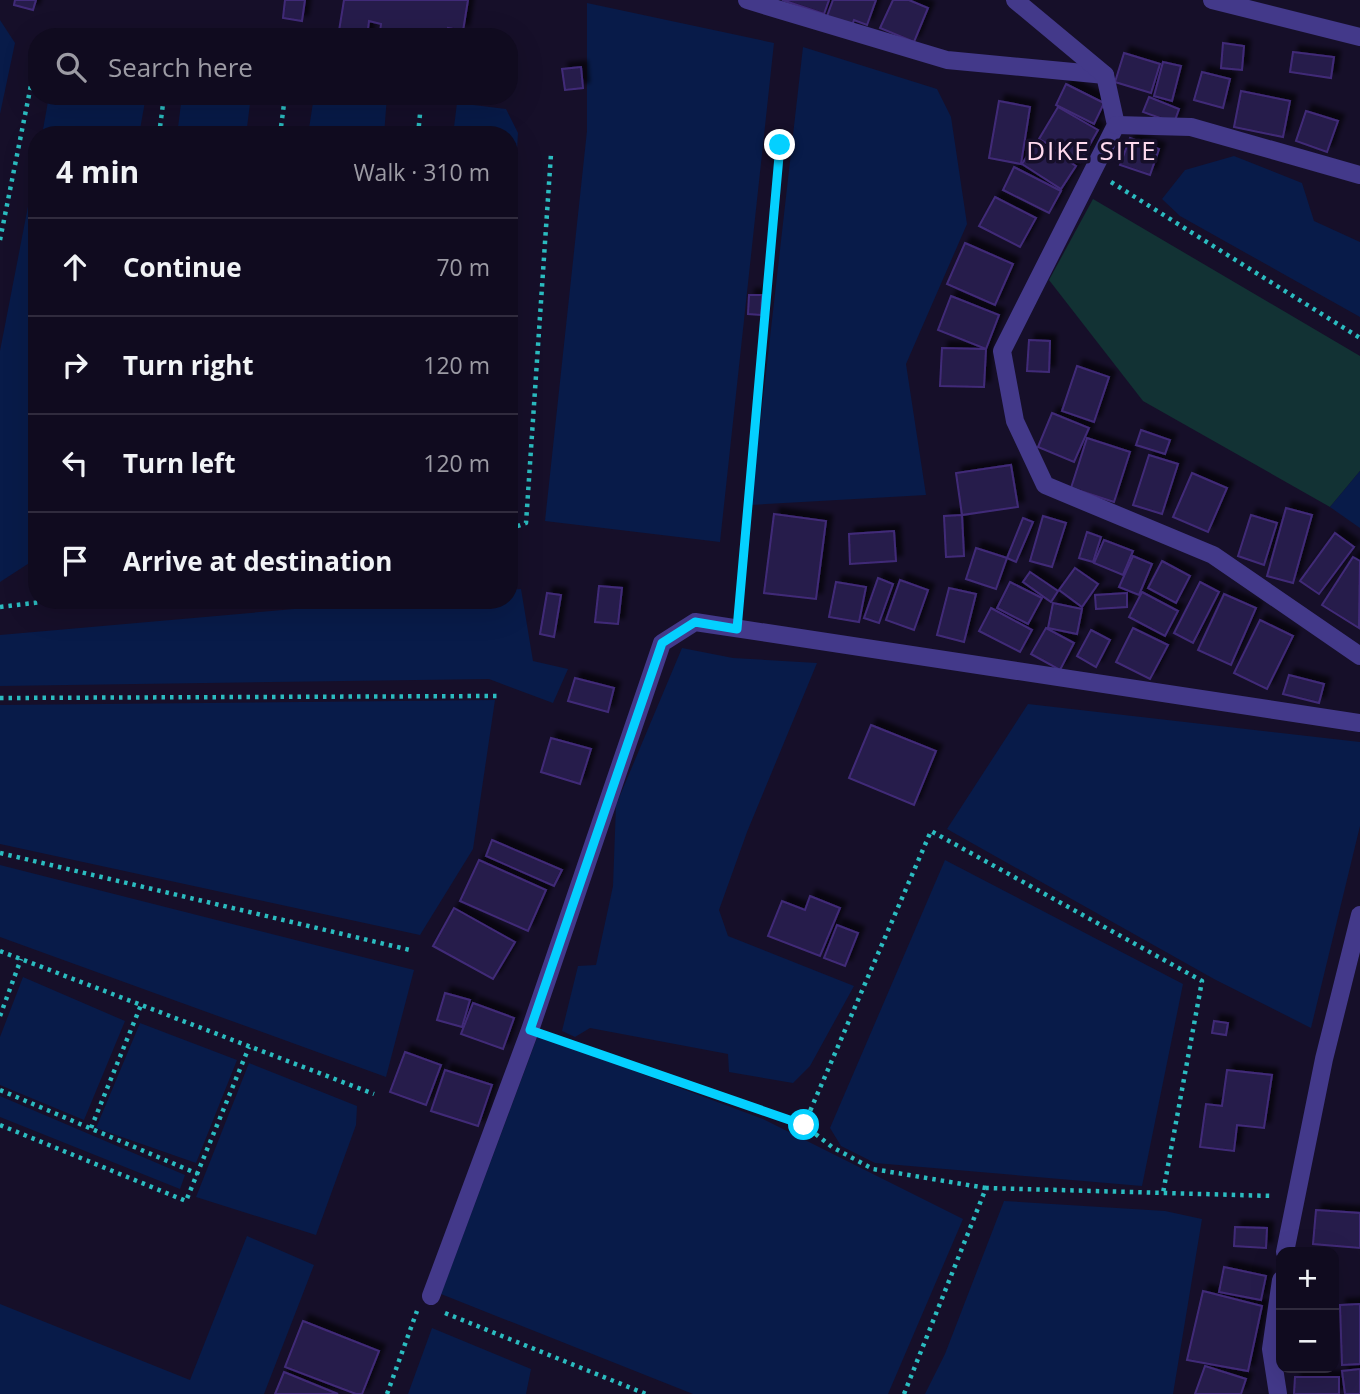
<!DOCTYPE html>
<meta charset="utf-8">
<style>
body{margin:0;font-family:"Open Sans",sans-serif;background:#191428;color:#f1f3f6}
.controls{position:absolute;right:21px;bottom:21px;display:grid;overflow:hidden;border-radius:14px;box-shadow:0 7px 28px #0002}
.controls button{width:63px;height:63px;display:grid;place-items:center;padding:0;border:0;border-bottom:2px solid #302b3d;background:#100b1f;color:#f1f3f6;font:35px sans-serif}
.stop{position:absolute;width:21px;height:21px;margin:-16px;border:5px solid #04d0ff;border-radius:50%;background:#fff}
.stop.end{background:#04d0ff;border-color:#fff;box-shadow:0 2px 7px #0008}
.list{margin:0;padding:0;list-style:none}
h2{display:flex;justify-content:space-between;align-items:center;height:91px;margin:0;padding:0 28px;font-size:30px}
h2 small{font-size:23px;font-weight:400;color:#9c9ba4}
.list li{display:grid;grid-template-columns:46px 1fr auto;gap:21px;align-items:center;box-sizing:border-box;height:98px;padding:0 28px;border-top:2px solid #302b3d}
.list b{display:block;font-size:26px;white-space:nowrap}
.list em{font-size:23px;font-style:normal;color:#9c9ba4}
.icon{flex:none;width:38px;height:38px;fill:none;stroke:currentColor;stroke-width:2;stroke-linecap:round;stroke-linejoin:round}
.map{position:relative;flex:none;width:1360px;height:1394px;overflow:hidden}
.search{position:absolute;background:#100b1f;box-shadow:0 7px 28px #0002;left:28px;top:28px;width:490px;height:77px;display:flex;align-items:center;gap:18px;box-sizing:border-box;padding:0 24px;border-radius:28px;color:#9c9ba4;font-size:26px}
.panel{position:absolute;background:#100b1f;box-shadow:0 7px 28px #0002;left:28px;top:126px;width:490px;height:483px;border-radius:28px}
.map>svg:first-child{display:block}
.green{fill:#123234}
.water{fill:#081b49}
.building{fill:#281a4b;stroke:#412c78;stroke-width:2;filter:url(#shadow)}
.lines{fill:none;stroke-linecap:round;stroke-linejoin:round}
.path{stroke:#2bbcc0;stroke-width:4.5;stroke-dasharray:3.5 5;stroke-linecap:butt}
.minor{stroke:#43398a;stroke-width:18}
.route{stroke:#04d0ff;stroke-width:9}
.labels{text-anchor:middle;stroke-width:7;stroke-linejoin:round;paint-order:stroke}
.neighbourhood-label{font-size:26px;letter-spacing:2px;fill:#ffdaee;stroke:#160f29}
</style>
<div class="map">
<svg width="1360" height="1394" viewBox="0 0 1360 1394">
<defs>
<filter id="shadow"><feDropShadow dx="6" dy="-6" stdDeviation="2" flood-color="#0009"/></filter>
</defs>
<rect width="100%" height="100%" fill="#160f29"/>
<path class="green" d="M1093,199l267,157v115l-30,36 -187,-106 -94,-121z"/>
<g class="water">
<path d="M587,3l187,40 -54,499 -175,-21 42,-390z"/>
<path d="M0,20l15,23 -15,71z"/>
<path d="M62,29l54,8h-56z"/>
<path d="M803,47l134,42 14,28 16,107 -61,140 20,131 -175,10z"/>
<path d="M49,96h97l-7,39h-97z"/>
<path d="M182,96h69l-5,39h-69z"/>
<path d="M314,96h73l-3,39h-76z"/>
<path d="M457,103l49,6 12,24 -9,140v-138h-56z"/>
<path d="M1234,156l68,27 12,38 46,21v75l-180,-101 -18,-17 23,-29z"/>
<path d="M37,160v398l-37,24v-231z"/>
<path d="M1360,471v57l-30,-21z"/>
<path d="M521,589l12,72 35,8 -15,34 -64,-24 -489,7v-51l397,-35h112v-10z"/>
<path d="M682,648l51,10 84,5 -70,169 -28,78 9,26 126,50 -44,80 -17,17 -64,-11 -1,-18 -138,-26 -15,9 -13,-6 16,-65 18,-1 17,-79 3,-81z"/>
<path d="M495,700l-22,149 -53,86 -420,-91v-139z"/>
<path d="M1028,704l332,38v84l-49,202 -97,-49 -267,-150z"/>
<path d="M945,860l238,124 -41,202 -267,-23 -34,-17 -11,-18z"/>
<path d="M0,865l414,105 -28,107 -386,-140z"/>
<path d="M23,977l102,44 -41,99 -84,-35v-48z"/>
<path d="M140,1023l97,37 -41,103 -100,-35z"/>
<path d="M538,1035l225,84 200,100 -75,175h-195l-252,-100z"/>
<path d="M249,1063l108,43 -1,19 -40,110 -120,-38z"/>
<path d="M0,1096l185,79 -5,14 -180,-72z"/>
<path d="M1004,1201l161,10 37,8 -29,175h-248l20,-40z"/>
<path d="M247,1236l67,29 -50,129h-264v-90l190,76z"/>
<path d="M432,1328l99,41 -5,25h-118z"/>
</g>
<g class="building">
<path d="M15,0h21l-3,10 -19,-5z"/>
<path d="M285,0h20l-3,21 -19,-3z"/>
<path d="M344,0h124l-5,31 -15,-3 -2,9h-42l-24,-5 1,-8 -12,-3 -2,16h-29z"/>
<path d="M782,0h47l-5,14z"/>
<path d="M833,0h43l-9,25 -13,-5 -3,8 -25,-9z"/>
<path d="M893,0h16l19,8 -14,34 -34,-14z"/>
<path d="M1223,43l21,3 -2,24 -21,-2z"/>
<path d="M1293,52l41,5 -3,21 -41,-6z"/>
<path d="M1124,53l36,11 -9,29 -36,-11z"/>
<path d="M1163,62l18,4 -9,35 -18,-5z"/>
<path d="M581,67l2,21 -18,2 -3,-21z"/>
<path d="M1202,72l28,7 -7,29 -29,-8z"/>
<path d="M1066,84l38,19 -10,21 -38,-19z"/>
<path d="M1241,91l49,10 -7,36 -49,-10z"/>
<path d="M1149,97l30,12 -5,14 -31,-11z"/>
<path d="M999,101l31,6 -9,57 -32,-6z"/>
<path d="M1058,107l40,23 -18,32 -41,-23z"/>
<path d="M1306,111l32,10 -11,31 -31,-11z"/>
<path d="M1130,138l29,11 -9,26 -30,-10z"/>
<path d="M1037,141l39,25 -15,23 -39,-25z"/>
<path d="M1014,167l47,24 -12,22 -46,-23z"/>
<path d="M995,197l41,21 -16,29 -41,-21z"/>
<path d="M965,243l48,21 -18,41 -48,-21z"/>
<path d="M749,295h13l-1,20 -13,-1z"/>
<path d="M951,296l48,19 -13,34 -48,-19z"/>
<path d="M1029,340l21,1 -1,31 -22,-1z"/>
<path d="M942,348l44,1 -2,38 -44,-1z"/>
<path d="M1077,366l32,11 -15,45 -32,-11z"/>
<path d="M1052,413l37,15 -15,34 -36,-15z"/>
<path d="M1141,430l29,10 -5,14 -29,-9z"/>
<path d="M1087,438l43,14 -16,50 -43,-14z"/>
<path d="M1149,455l29,9 -16,50 -29,-9z"/>
<path d="M1011,465l7,42 -56,8 -6,-42z"/>
<path d="M1192,473l35,15 -19,44 -35,-15z"/>
<path d="M1286,508l26,7 -19,68 -26,-7z"/>
<path d="M774,514l52,7 -10,78 -52,-6z"/>
<path d="M962,515l2,41 -18,1 -2,-41z"/>
<path d="M1251,515l26,8 -13,42 -26,-9z"/>
<path d="M1043,516l23,7 -14,44 -22,-6z"/>
<path d="M1023,518l10,4 -17,40 -9,-4z"/>
<path d="M894,531l2,30 -46,3 -1,-30z"/>
<path d="M1087,532l14,5 -8,25 -14,-4z"/>
<path d="M1335,533l19,14 -35,47 -19,-13z"/>
<path d="M1104,540l29,11 -10,24 -29,-12z"/>
<path d="M976,548l31,10 -11,31 -30,-10z"/>
<path d="M1133,556l19,8 -13,31 -20,-8z"/>
<path d="M1353,557l7,4 -1,67 -37,-23z"/>
<path d="M1162,561l28,15 -14,27 -28,-15z"/>
<path d="M1075,568l23,16 -16,23 -23,-17z"/>
<path d="M1030,572l28,19 -7,11 -28,-20z"/>
<path d="M878,578l15,6 -14,39 -15,-5z"/>
<path d="M900,580l28,10 -14,40 -28,-10z"/>
<path d="M836,582l30,5 -7,35 -30,-5z"/>
<path d="M1010,582l32,16 -14,26 -31,-16z"/>
<path d="M1200,582l19,10 -26,51 -19,-10z"/>
<path d="M599,586l23,2 -4,36 -23,-2z"/>
<path d="M949,588l27,6 -12,48 -27,-7z"/>
<path d="M1142,592l36,19 -13,25 -36,-19z"/>
<path d="M547,593l14,2 -7,42 -14,-3z"/>
<path d="M1127,593v14l-31,2 -1,-14z"/>
<path d="M1224,594l32,14 -25,57 -33,-15z"/>
<path d="M1053,603l29,6 -5,25 -29,-6z"/>
<path d="M991,608l41,22 -12,22 -41,-21z"/>
<path d="M1260,620l33,16 -26,53 -33,-16z"/>
<path d="M1046,628l28,15 -14,27 -29,-16z"/>
<path d="M1133,628l35,17 -18,34 -34,-17z"/>
<path d="M1091,630l19,10 -14,27 -19,-11z"/>
<path d="M1289,675l35,9 -5,19 -36,-9z"/>
<path d="M575,678l39,10 -6,24 -40,-11z"/>
<path d="M871,725l65,26 -22,54 -65,-27z"/>
<path d="M551,738l40,11 -11,35 -39,-12z"/>
<path d="M492,840l70,30 -8,16 -68,-30z"/>
<path d="M479,860l67,30 -18,41 -68,-30z"/>
<path d="M810,896l30,12 -20,48 -52,-20 14,-35 23,9z"/>
<path d="M454,908l61,34 -22,37 -60,-33z"/>
<path d="M837,925l21,8 -13,33 -21,-8z"/>
<path d="M445,993l25,7 -8,27 -25,-7z"/>
<path d="M473,1003l41,15 -11,31 -42,-15z"/>
<path d="M1214,1021l14,2 -2,12 -14,-2z"/>
<path d="M405,1052l36,13 -15,40 -36,-13z"/>
<path d="M445,1070l47,15 -14,41 -47,-15z"/>
<path d="M1227,1070l45,5 -8,53 -27,-3 -3,26 -34,-4 6,-43 16,2z"/>
<path d="M1316,1210l44,3v35l-47,-4z"/>
<path d="M1235,1227l32,1 -1,20 -32,-2z"/>
<path d="M1224,1267l42,9 -5,24 -42,-8z"/>
<path d="M1203,1291l59,15 -14,65 -61,-11z"/>
<path d="M1360,1304v60l-18,1 -2,-60z"/>
<path d="M303,1321l76,30 -17,43h-6l-71,-27z"/>
<path d="M1205,1366l41,13 -5,15h-46z"/>
<path d="M1360,1369v25h-15l-3,-23z"/>
<path d="M284,1372l54,22h-63z"/>
<path d="M1295,1377h44v17h-45z"/>
</g>
<g class="lines">
<g class="path">
<path d="M159,135l5,-39"/>
<path d="M280,135l5,-39"/>
<path d="M418,135l2,-21"/>
<path d="M1111,182l249,156"/>
<path d="M0,240l36,-180"/>
<path d="M509,529l17,-6 25,-369"/>
<path d="M0,607l58,-7"/>
<path d="M739,607l41,-462"/>
<path d="M0,698l497,-2"/>
<path d="M0,853l410,97"/>
<path d="M0,951l374,143"/>
<path d="M0,1016l21,-57"/>
<path d="M550,1037l254,88"/>
<path d="M0,1090l198,84"/>
<path d="M0,1125l186,76 63,-154"/>
<path d="M91,1128l50,-123"/>
<path d="M986,1188l-113,-19 -41,-22 -28,-22 127,-294 271,150 -39,212"/>
<path d="M445,1313l201,81"/>
<path d="M387,1394l30,-83"/>
<path d="M904,1394l82,-206 288,8"/>
</g>
<g class="minor">
<path d="M747,0l200,60 158,15"/>
<path d="M1015,0l90,75 11,50 -114,226 13,70 30,64 168,70 147,101"/>
<path d="M1212,0l148,37"/>
<path d="M1116,125l75,2 169,48"/>
<path d="M1285,1252l39,-193 36,-144"/>
<path d="M431,1296l99,-266 132,-387 33,-21 665,101"/>
<path d="M1278,1394l-7,-45 10,-69"/>
</g>
</g>
<g class="lines">
<path class="route" d="M780,145l-43,484 -42,-7 -33,21 -132,387 274,95"/>
</g>
<g class="labels">
<g class="neighbourhood-label">
<text x="1092" y="160">DIKE SITE</text>
</g>
</g>
</svg>
<div class="controls">
<button>+</button>
<button>−</button>
</div>
<div class="stop" style="left:804px;top:1125px"></div>
<div class="stop end" style="left:780px;top:145px"></div>
<div class="search"><svg class="icon" aria-label="search" viewBox="0 0 24 24"><circle cx="10" cy="10" r="6"/><path d="M15 15l6 6"/></svg>Search here</div>
<section class="panel">
<h2>4 min<small>Walk · 310 m</small></h2>
<ul class="list">
<li><svg class="icon" aria-label="ahead" viewBox="0 0 24 24"><path d="M12 20V5M6 11l6-6 6 6"/></svg><div><b>Continue</b></div><em>70 m</em></li>
<li><svg class="icon" aria-label="right" viewBox="0 0 24 24"><path d="M7 20v-9h11M14 6l5 5-5 5"/></svg><div><b>Turn right</b></div><em>120 m</em></li>
<li><svg class="icon" aria-label="left" viewBox="0 0 24 24"><path d="M17 20v-9H6M10 6l-5 5 5 5"/></svg><div><b>Turn left</b></div><em>120 m</em></li>
<li><svg class="icon" aria-label="arrive" viewBox="0 0 24 24"><path d="M6 21V4h12l-3 4 3 4H6"/></svg><div><b>Arrive at destination</b></div></li>
</ul>
</section>
</div>
